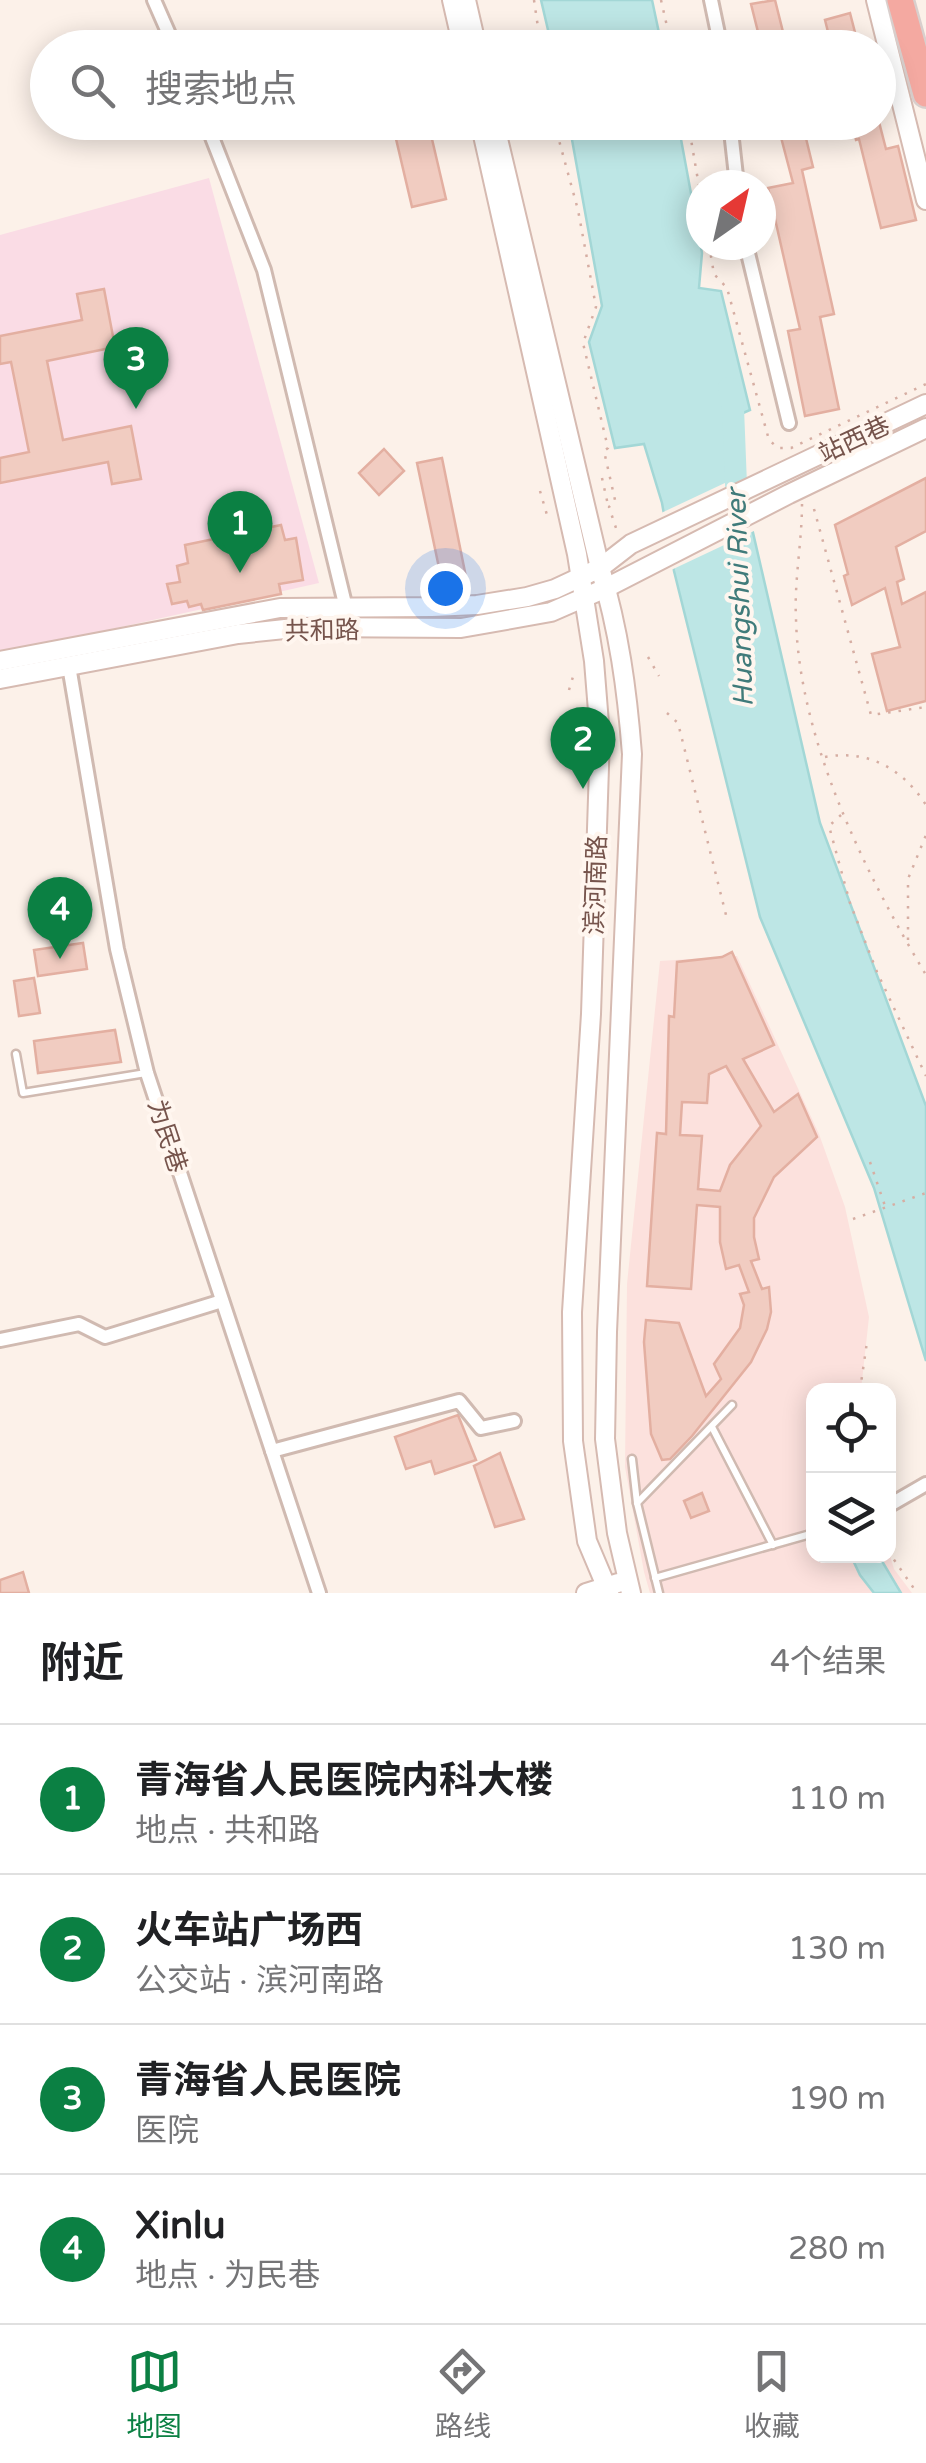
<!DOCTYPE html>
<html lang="zh">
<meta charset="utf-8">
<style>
body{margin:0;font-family:"Varela Round","Noto Sans SC",sans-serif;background:#f6f6f6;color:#202124}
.controls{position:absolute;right:30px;bottom:30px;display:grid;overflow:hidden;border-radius:20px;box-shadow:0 5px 25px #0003}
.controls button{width:90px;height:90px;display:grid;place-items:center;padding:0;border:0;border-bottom:2px solid #e0e0e0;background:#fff;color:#202124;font:50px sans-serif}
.compass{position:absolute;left:686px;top:170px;width:90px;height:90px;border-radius:50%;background:#fff;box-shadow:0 5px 25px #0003;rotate:34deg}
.you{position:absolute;left:445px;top:588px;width:35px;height:35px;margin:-25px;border:8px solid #fff;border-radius:50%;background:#1a73e8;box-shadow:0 0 0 15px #1a73e833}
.badge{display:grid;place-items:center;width:65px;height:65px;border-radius:50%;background:#0b8043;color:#fff;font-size:32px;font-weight:700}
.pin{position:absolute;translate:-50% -82px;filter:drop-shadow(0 2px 5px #0008)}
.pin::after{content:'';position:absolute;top:52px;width:35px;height:30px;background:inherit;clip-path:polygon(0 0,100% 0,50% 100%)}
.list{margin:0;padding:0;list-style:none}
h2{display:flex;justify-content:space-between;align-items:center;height:130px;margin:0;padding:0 40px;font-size:42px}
h2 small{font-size:32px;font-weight:400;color:#757577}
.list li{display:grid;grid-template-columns:65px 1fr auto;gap:30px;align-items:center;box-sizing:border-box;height:150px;padding:0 40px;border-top:2px solid #e0e0e0}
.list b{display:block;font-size:38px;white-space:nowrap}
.list p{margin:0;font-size:32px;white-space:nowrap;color:#757577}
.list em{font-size:32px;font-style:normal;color:#757577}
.icon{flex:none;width:55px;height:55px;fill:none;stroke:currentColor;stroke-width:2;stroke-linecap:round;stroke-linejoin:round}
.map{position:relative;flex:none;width:926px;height:1593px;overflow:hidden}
.search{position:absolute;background:#fff;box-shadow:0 5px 25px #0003;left:30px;right:30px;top:30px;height:110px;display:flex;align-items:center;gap:25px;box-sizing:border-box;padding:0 35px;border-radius:55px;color:#757577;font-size:38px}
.sheet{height:730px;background:#fff}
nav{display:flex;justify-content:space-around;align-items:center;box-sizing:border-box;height:140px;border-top:2px solid #e0e0e0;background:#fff;font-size:28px;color:#757577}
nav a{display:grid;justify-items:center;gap:5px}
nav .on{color:#0b8043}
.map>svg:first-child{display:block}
.commercial{fill:#fce1dd}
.medical{fill:#fadce5}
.water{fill:#bde6e5;stroke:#a3d7d6;stroke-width:2.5}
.pier{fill:#fcf1e9}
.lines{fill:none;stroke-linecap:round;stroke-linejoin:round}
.river{stroke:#bde6e5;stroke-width:22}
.building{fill:#f1ccc1;stroke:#e3afa1;stroke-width:2.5;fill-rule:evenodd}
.lane-casing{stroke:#d0bab1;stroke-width:11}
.street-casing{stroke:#d0bab1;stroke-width:18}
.secondary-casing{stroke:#d6bab1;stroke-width:22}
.highway-casing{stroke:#d9cfcd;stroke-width:30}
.path{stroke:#d6aea3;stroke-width:2.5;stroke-dasharray:2.5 8;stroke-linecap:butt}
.lane{stroke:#fff;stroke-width:6}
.street{stroke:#fff;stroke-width:12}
.secondary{stroke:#fff;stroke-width:18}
.highway{stroke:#f4a9a1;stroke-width:25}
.labels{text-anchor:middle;stroke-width:8;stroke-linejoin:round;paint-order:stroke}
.street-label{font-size:25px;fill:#76544c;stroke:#fff6ef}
.water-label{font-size:28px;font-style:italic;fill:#407b7a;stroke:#fff6ef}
</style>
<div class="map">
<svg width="926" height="1593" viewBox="0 0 926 1593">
<rect width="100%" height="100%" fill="#fcf1e9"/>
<path class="commercial" d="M737,956l82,178 26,73 24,110 -8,73h-47v166h74l1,-4 5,17 18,24h-262l-6,-21 -19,-105 2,-183 33,-323z"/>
<path class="medical" d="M209,178l110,405 -319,71v-419z"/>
<g class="water">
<path d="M541,0h111l10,47h-110z"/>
<path d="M569,123h109l24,130 -3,35 22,3 29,119 -23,10 93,403 106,283v255l-52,-173 -114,-271 -86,-346 -12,-68 -18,-59 -29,4 -26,-106 13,-36z"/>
<path d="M851,1556h28l22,37h-27l-14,-18z"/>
</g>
<path class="pier" d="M744,474l12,56 -87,41 -10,-57z"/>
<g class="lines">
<path class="river" d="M729,388l4,20 3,77"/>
</g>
<g class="building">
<path d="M775,0l12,48h-25l-11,-44z"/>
<path d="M850,13l9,35h-27l-7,-28z"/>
<path d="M407,122h21l18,77 -34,8 -19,-81z"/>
<path d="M777,122h25l11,45 -11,3 32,144 -14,3 19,92 -34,7 -17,-85 12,-2 -32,-141 25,-5z"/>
<path d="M852,122h27l7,27 12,-3 18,74 -35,8 -22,-89 -3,1z"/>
<path d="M104,289l11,58 -68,14 16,79 68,-14 10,53 -29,5 -4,-22 -108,21v-25l29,-6 -18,-90 -11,2v-28l82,-16 -5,-26z"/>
<path d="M384,449l20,22 -25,24 -20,-22z"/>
<path d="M442,458l24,119 -24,5 -25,-119z"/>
<path d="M926,478v53l-30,16 8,32 -7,3 5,22 24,-12v109l-39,10 -15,-57 28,-7 -15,-59 -33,17 -8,-29 4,-2 -13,-49z"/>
<path d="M281,525l4,15 11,-2 7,42 -24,4 2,10 -78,16 -2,-6 -12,3 -2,-6 -15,3 -5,-20 13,-2 -3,-16 11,-3 -3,-18z"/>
<path d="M83,943l4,26 -49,7 -4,-26z"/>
<path d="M732,952l42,93 -31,14 31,53 24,-18 19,43 -43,40 -20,41v19l5,22 -8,2 11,28 7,-2 2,25 -4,17 -16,33 -59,74 -22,23 -8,1 -11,-26 -7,-92 2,-22 33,3 27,73 15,-17 -7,-15 26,-36 4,-23 -4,-11 9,-2 -10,-27 -13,4 -6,-27v-35l-23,-2 -6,84 -44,-3 10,-153 9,1 3,-118 5,1 3,-55 45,-5zM726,1066l35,60 -31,39 -10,26 -22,-2 4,-53 -22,-1 2,-33 25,1 2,-29z"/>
<path d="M34,978l6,35 -21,3 -5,-35z"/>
<path d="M115,1030l6,32 -83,11 -4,-32z"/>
<path d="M458,1415l18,45 -41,14 -4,-13 -25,8 -11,-32z"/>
<path d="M500,1453l24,66 -29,8 -21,-61z"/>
<path d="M702,1493l7,18 -18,7 -7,-17z"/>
<path d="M23,1572l6,21h-29v-13z"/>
</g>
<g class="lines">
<g class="lane-casing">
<g id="lane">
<path d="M16,1054l7,39 123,-20"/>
<path d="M712,1427l61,118"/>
<path d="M632,1459l5,44 22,90"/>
<path d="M637,1503l95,-98"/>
<path d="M655,1578l159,-45"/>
</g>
</g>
<g class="street-casing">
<g id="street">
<path d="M154,0l21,48"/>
<path d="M711,0l10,48"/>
<path d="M206,122l58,148 82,338"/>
<path d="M730,122l7,63"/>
<path d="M746,245l43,178"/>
<path d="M69,666l48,283 30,124 172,520"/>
<path d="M0,1340l79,-16 26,13 117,-36"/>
<path d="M272,1451l187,-50 22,27 33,-7"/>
<path d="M888,1506l38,-22"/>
</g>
</g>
<g class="secondary-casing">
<g id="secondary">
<path d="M452,0l11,48"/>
<path d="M466,0l11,48"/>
<path d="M876,0l50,200"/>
<path d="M480,122l97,432 17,107 6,75 -9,278 -19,298 1,129 14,100 22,52"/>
<path d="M494,122l106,446c19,62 27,122 32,186l-25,578 -2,107 12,94 14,60"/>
<path d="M0,661l280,-53 152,-1 45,-2 50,-8 28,-8 45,-21 31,-24 295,-140"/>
<path d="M0,679l238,-45 66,-7 157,1 90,-16 55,-24 183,-94 137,-66"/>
<path d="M586,1593l32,-10"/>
</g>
</g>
<g class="highway-casing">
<path id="highway" d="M900,0l26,94"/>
</g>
<g class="path">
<path d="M534,0l7,48"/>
<path d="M661,0l11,48"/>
<path d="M554,122l24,88 18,97 -13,36 25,105 -4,3 11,49 -6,7 9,27"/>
<path d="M688,122l13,76"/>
<path d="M709,245l5,29 13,14 42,152 9,8h13l135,-64"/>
<path d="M602,478l6,27"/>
<path d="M540,491l7,24"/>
<path d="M802,504c0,38 -8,77 -6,115 3,121 69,254 130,356"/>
<path d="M814,509l57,206 55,-8"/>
<path d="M648,657l11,19"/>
<path d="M569,690l6,-20"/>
<path d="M667,713l11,10 49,196"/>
<path d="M825,757c43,-8 78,12 101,48"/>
<path d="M841,815l-12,11 21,77 27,69 49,104"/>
<path d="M908,940v-61l18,-44"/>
<path d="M870,1162l15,44"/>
<path d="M853,1219l73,-26"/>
<path d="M860,1390l7,-48"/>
<path d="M888,1551l29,42"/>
</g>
<use href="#lane" class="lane"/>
<use href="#street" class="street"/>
<use href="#secondary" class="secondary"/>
<use href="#highway" class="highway"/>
</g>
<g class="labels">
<g class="street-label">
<text transform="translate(854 439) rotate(-25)" y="9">站西巷</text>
<text transform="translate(322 630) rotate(-1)" y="9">共和路</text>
<text transform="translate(595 885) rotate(-88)" y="9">滨河南路</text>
<text transform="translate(168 1136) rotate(72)" y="9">为民巷</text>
</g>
<g class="water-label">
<text transform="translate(739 598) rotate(-92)" y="10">Huangshui River</text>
</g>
</g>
</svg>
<div class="controls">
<button><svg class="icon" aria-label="locate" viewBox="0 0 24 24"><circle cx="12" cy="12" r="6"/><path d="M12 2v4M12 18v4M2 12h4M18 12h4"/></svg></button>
<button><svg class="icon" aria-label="layers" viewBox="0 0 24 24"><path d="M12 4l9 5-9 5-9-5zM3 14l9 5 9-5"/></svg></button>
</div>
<svg class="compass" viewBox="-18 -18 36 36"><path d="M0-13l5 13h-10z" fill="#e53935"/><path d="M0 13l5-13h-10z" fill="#757577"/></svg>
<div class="you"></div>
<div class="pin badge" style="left:240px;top:573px">1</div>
<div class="pin badge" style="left:583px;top:789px">2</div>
<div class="pin badge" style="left:136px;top:409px">3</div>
<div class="pin badge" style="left:60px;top:959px">4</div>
<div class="search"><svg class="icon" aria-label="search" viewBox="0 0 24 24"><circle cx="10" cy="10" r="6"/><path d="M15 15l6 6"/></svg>搜索地点</div>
</div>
<section class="sheet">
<h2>附近<small>4个结果</small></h2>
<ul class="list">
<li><span class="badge">1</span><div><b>青海省人民医院内科大楼</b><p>地点 · 共和路</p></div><em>110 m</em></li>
<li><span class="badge">2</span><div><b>火车站广场西</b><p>公交站 · 滨河南路</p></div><em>130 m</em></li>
<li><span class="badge">3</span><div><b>青海省人民医院</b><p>医院</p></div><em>190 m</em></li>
<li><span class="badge">4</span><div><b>Xinlu</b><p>地点 · 为民巷</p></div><em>280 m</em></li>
</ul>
</section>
<nav>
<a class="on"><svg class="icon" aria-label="map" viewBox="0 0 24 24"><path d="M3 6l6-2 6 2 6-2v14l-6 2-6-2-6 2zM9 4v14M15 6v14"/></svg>地图</a>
<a><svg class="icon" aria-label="directions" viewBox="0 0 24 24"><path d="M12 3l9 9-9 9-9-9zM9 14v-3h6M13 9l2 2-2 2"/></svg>路线</a>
<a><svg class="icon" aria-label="saved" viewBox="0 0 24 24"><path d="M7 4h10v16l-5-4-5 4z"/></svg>收藏</a>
</nav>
